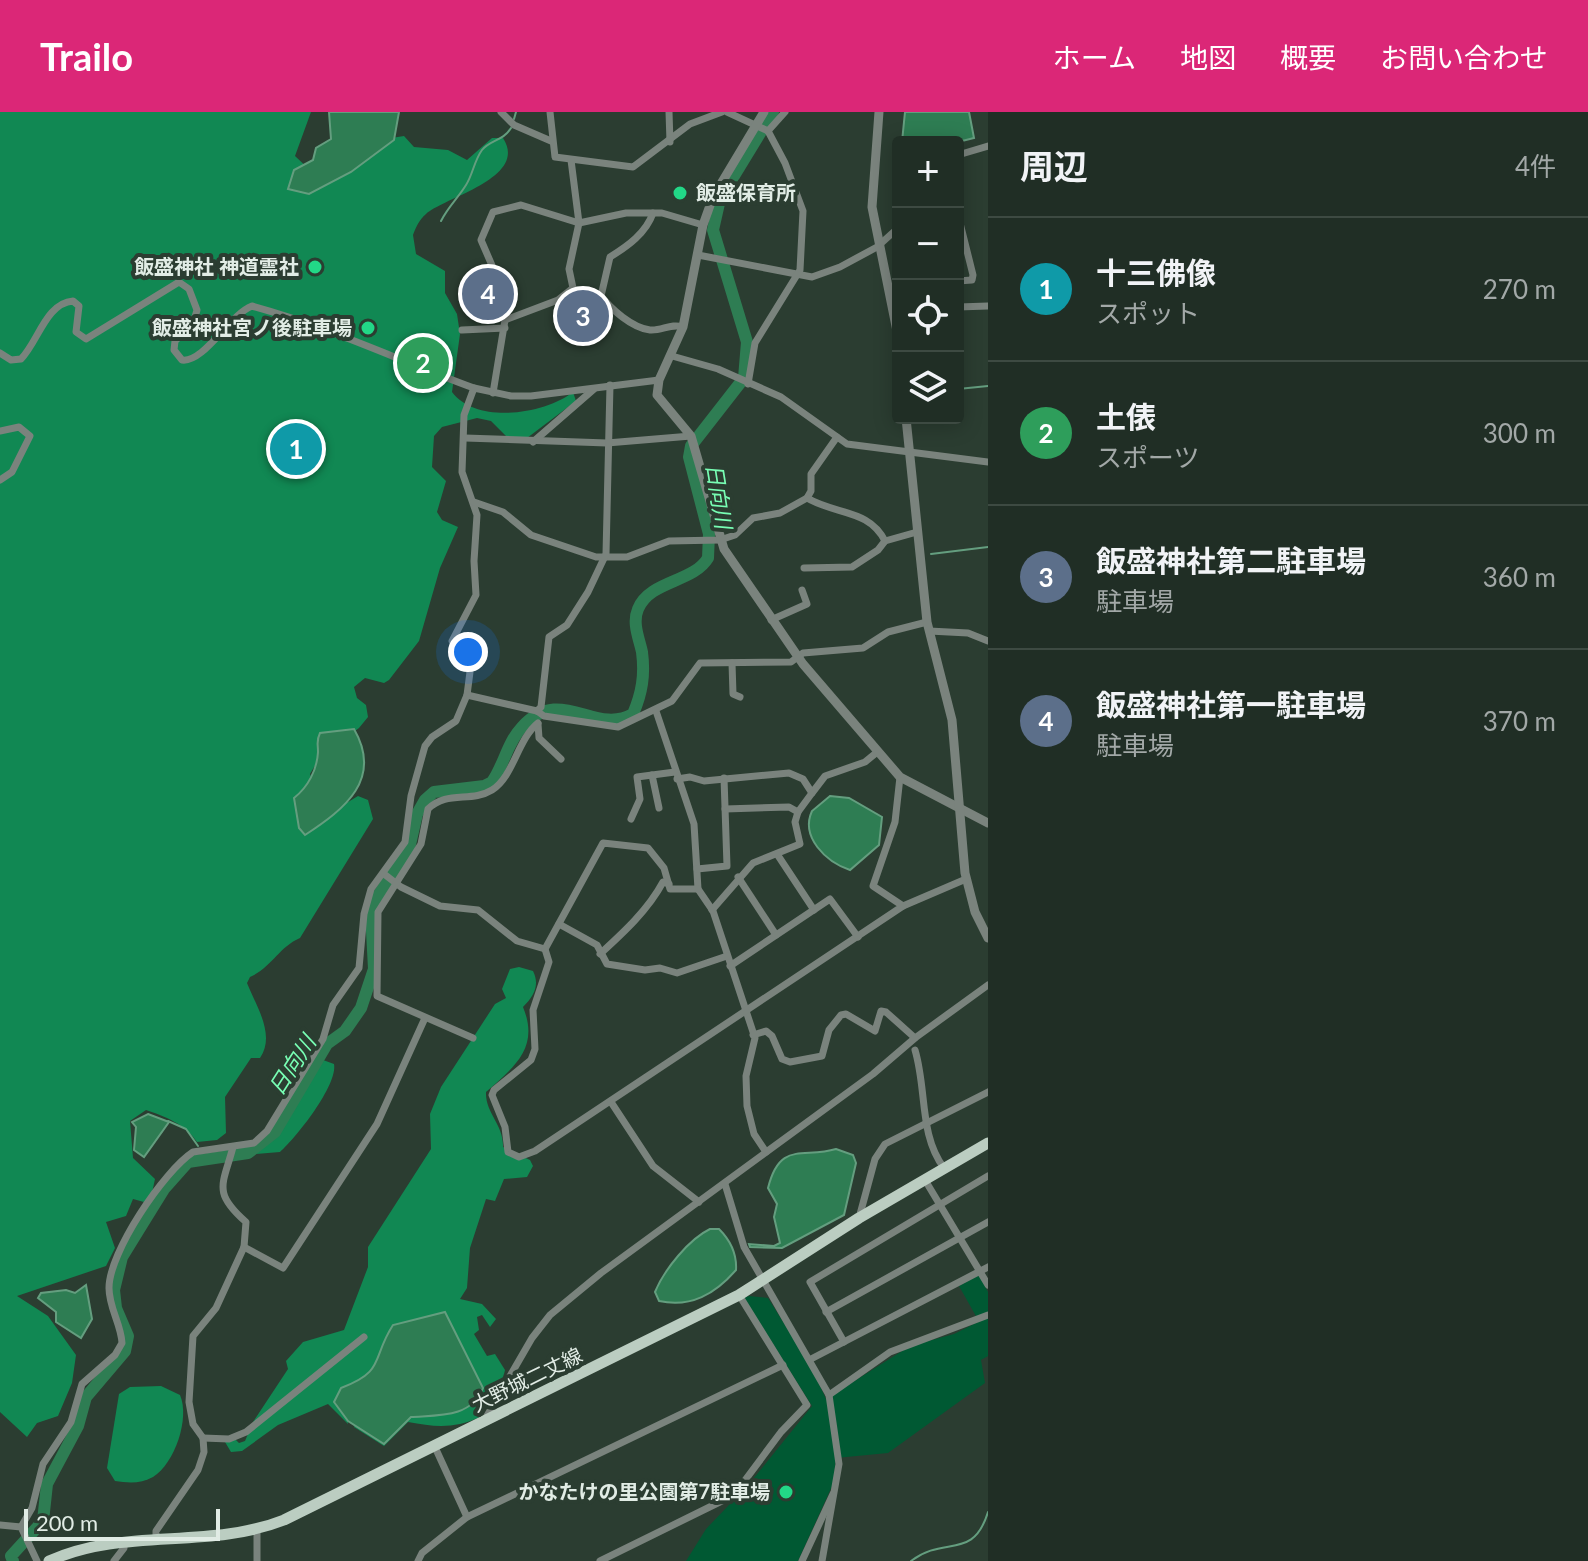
<!DOCTYPE html>
<html lang="ja">
<meta charset="utf-8">
<style>
body{margin:0;font-family:Lato,"Noto Sans JP",sans-serif;background:#28362d;color:#f1f3f6}
.controls{position:absolute;right:24px;top:24px;display:grid;overflow:hidden;border-radius:8px;box-shadow:0 4px 20px #0003}
.controls button{width:72px;height:72px;display:grid;place-items:center;padding:0;border:0;border-bottom:2px solid #3d4a42;background:#202e25;color:#f1f3f6;font:40px sans-serif}
.scale{position:absolute;left:24px;bottom:20px;width:196px;box-sizing:border-box;padding-left:8px;border:4px solid #e1ece5;border-top:0;font-size:22px;line-height:28px;white-space:nowrap;color:#e1ece5;-webkit-text-stroke:6px #2b3d31;paint-order:stroke}
.you{position:absolute;left:468px;top:540px;width:28px;height:28px;margin:-20px;border:6px solid #fff;border-radius:50%;background:#1a73e8;box-shadow:0 0 0 12px #1a73e833}
.badge{display:grid;place-items:center;width:52px;height:52px;border-radius:50%;background:#db2777;color:#fff;font-size:26px;font-weight:700}
.pin{position:absolute;translate:-50% -50%;border:4px solid #fff;box-shadow:0 2px 8px #0006}
.list{margin:0;padding:0;list-style:none}
h2{display:flex;justify-content:space-between;align-items:center;height:104px;margin:0;padding:0 32px;font-size:34px}
h2 small{font-size:26px;font-weight:400;color:#a2a8a7}
.list li{display:grid;grid-template-columns:52px 1fr auto;gap:24px;align-items:center;box-sizing:border-box;height:144px;padding:0 32px;border-top:2px solid #3d4a42}
.list b{display:block;font-size:30px;white-space:nowrap}
.list p{margin:0;font-size:26px;white-space:nowrap;color:#a2a8a7}
.list em{font-size:26px;font-style:normal;color:#a2a8a7}
.icon{flex:none;width:44px;height:44px;fill:none;stroke:currentColor;stroke-width:2;stroke-linecap:round;stroke-linejoin:round}
.map{position:relative;flex:none;width:988px;height:1449px;overflow:hidden}
header{display:flex;align-items:center;gap:48px;box-sizing:border-box;height:112px;padding:0 40px;background:#db2777;color:#fff}
header strong{font-size:38px}
nav{display:flex;gap:44px;margin-inline-start:auto;font-size:28px}
main{display:flex}
aside{flex:1;background:#202e25}
.map>svg:first-child{display:block}
.green{fill:#005933}
.forest{fill:#118853}
.water{fill:#2e7d53;stroke:#649e7f;stroke-width:2}
.lines{fill:none;stroke-linecap:round;stroke-linejoin:round}
.stream{stroke:#649e7f;stroke-width:2}
.river{stroke:#2e7d53;stroke-width:12}
.minor{stroke:#7a837d;stroke-width:7}
.tertiary{stroke:#7a837d;stroke-width:9}
.primary{stroke:#bbcdc1;stroke-width:11}
.poi-dot{fill:#22d887;stroke:#2b3d31;stroke-width:3}
.labels{text-anchor:middle;stroke-width:8;stroke-linejoin:round;paint-order:stroke}
.poi-label{font-size:20px;font-weight:bold;fill:#e1ece5;stroke:#2b3d31;text-anchor:end}
.street-label{font-size:20px;fill:#e1ece5;stroke:#2b3d31}
.water-label{font-size:22px;font-style:italic;fill:#78feb4;stroke:#2b3d31}
</style>
<header>
<strong>Trailo</strong>
<nav><a>ホーム</a><a>地図</a><a>概要</a><a>お問い合わせ</a></nav>
</header>
<main>
<div class="map">
<svg width="988" height="1449" viewBox="0 0 988 1449">
<rect width="100%" height="100%" fill="#2b3d31"/>
<g class="green">
<path d="M979,1163l9,17v21l-11,5 -18,-32z"/>
<path d="M749,1184l19,2 43,68 15,33 84,-53 44,-12 34,-17v39l-7,4 4,23 -97,70 -52,5 -3,26 -35,77h-112l20,-32 43,-45 63,-78 -68,-108z"/>
</g>
<g class="forest">
<path d="M0,0h311l-16,44 17,16 67,-32 25,-4 10,11 34,3 19,10 25,-22h11c26,40 -58,59 -77,76 -7,6 -10,13 -13,21l3,19 29,17v22l12,21 3,20 -8,58c25,33 93,22 121,0l3,9 -49,37 -18,1 -18,-18 -14,-3 -35,9 -8,9 -2,31 14,14 -9,31 5,8 16,7 -18,41 -21,73 -30,39 -5,3 -19,-5 -11,9 3,11 9,7 2,12 -9,11 -39,29 -10,17 15,42 33,-20 10,4 5,19 -73,119c-21,9 -29,30 -50,39l-3,6c9,23 29,52 13,75h-9l-26,39 1,36 -9,7 -20,2c-11,-17 -32,-26 -51,-32l-16,11 3,37 22,21 -3,14 -8,9 -11,-3 -7,17 -20,6 9,26 -9,18 -89,30 31,20 28,39 -4,28 -14,33 -21,7 -10,14 -27,-25z"/>
<path d="M519,855l14,4c7,14 1,25 -10,36 17,41 -9,60 -37,85 -1,21 18,33 17,55l27,13 3,6 -6,11 -23,2 -9,22 -9,-2 -16,49 -3,40 -7,11 22,5 14,15 -6,8 -8,-12 -5,2 2,13 -5,4 13,22 8,-2 10,16c-3,18 -23,30 -25,47 -26,12 -45,10 -72,5l-24,24 -30,-19 26,-66 -33,55 1,8 -20,-20 -50,21 -36,26 -11,1 -6,-10 7,-6 7,7 6,-2 8,-19 35,-53 -2,-8 17,-19 41,-12 24,-63v-20l63,-98 -1,-35 11,-27 54,-83 11,-6 -4,-9 8,-20z"/>
<path d="M323,948l11,4c4,21 -38,74 -54,88l-24,2c29,-26 37,-70 67,-94z"/>
<path d="M161,1274l19,9c10,23 -5,68 -27,82 -12,7 -25,6 -38,4l-8,-13 12,-74 11,-7z"/>
</g>
<g class="water">
<path d="M329,0h70l-5,28 -43,32 -42,22 -21,-5 6,-19 19,-10 3,-12 15,-9z"/>
<path d="M905,0h64l5,26 -16,4h-56z"/>
<path d="M354,617c29,50 -9,80 -49,106l-6,-7 -5,-30c14,-11 23,-28 24,-46 0,-9 -2,-11 2,-19z"/>
<path d="M830,684l19,2 33,19 -3,28 -29,25c-24,-8 -50,-33 -38,-59z"/>
<path d="M148,1002l21,8 -25,35 -10,-7 2,-23 -4,-5z"/>
<path d="M836,1037l17,6 3,8 -12,52 -62,33 -32,-1 -1,-3 25,2 6,-3 -6,-26 3,-13 -9,-16c12,-48 35,-29 68,-39z"/>
<path d="M710,1117h9c12,12 18,25 17,41 -21,24 -45,38 -77,31l-4,-9c9,-22 34,-53 55,-63z"/>
<path d="M86,1173l6,34 -11,19 -25,-16v-10l-18,-14 3,-5 25,-3 9,3z"/>
<path d="M445,1200l38,76c-12,30 -44,27 -72,29l-27,27 -36,-23 -14,-19 7,-14c45,-17 30,-29 52,-63z"/>
</g>
<g class="lines">
<g class="stream">
<path d="M514,7l2,-7"/>
<path d="M441,109c7,-14 17,-23 25,-36 7,-11 8,-24 16,-35 8,-10 21,-9 29,-22"/>
<path d="M958,277l30,-3"/>
<path d="M931,442l57,-7"/>
<path d="M168,1009l18,8 12,17"/>
<path d="M911,1449c34,-26 62,0 77,-49"/>
</g>
<path class="river" d="M13,1449l-2,-5 32,-35 4,-37 31,-58 8,-29 39,-46 3,-15 -12,-28 -2,-18 8,-33 16,-26 26,-42 24,-27 60,-9 27,-21 52,-88 18,-13 16,-23 13,-39 -3,-57 4,-12 34,-51 8,-35 8,-14 9,-8 50,-6 8,-4c12,-17 15,-39 30,-55 39,-43 72,9 111,-13 9,-21 12,-39 9,-62 -3,-14 -10,-29 -4,-43 12,-29 55,-26 70,-51l1,-24 -20,-77 2,-11 53,-68 3,-36 -34,-112 7,-31 53,-87"/>
<g class="minor">
<path d="M501,0l13,13 37,16"/>
<path d="M550,0l5,45 78,10 57,-43 32,-12"/>
<path d="M669,0l1,30"/>
<path d="M727,0l41,19"/>
<path d="M958,43l30,-9"/>
<path d="M653,101c-7,20 -25,33 -43,44l-9,39c10,13 31,32 49,34 12,1 21,-7 33,-3"/>
<path d="M958,103l15,60 -1,5 -14,1"/>
<path d="M698,143l114,22 28,-10 37,-20 21,-19"/>
<path d="M958,195l30,-1"/>
<path d="M505,208l53,-20 15,-12 -4,-19 10,-46 -8,-63"/>
<path d="M462,218l43,-2"/>
<path d="M0,241l11,7 10,-1c17,-17 25,-56 52,-58l6,5 -3,26 10,7 93,-57 10,7 8,21 -4,14 -18,17 -1,9 8,10c22,3 47,-45 70,-54 77,21 148,55 222,82"/>
<path d="M672,244l46,13 63,28 66,47 141,18"/>
<path d="M659,268l-128,16h-20l-37,-8 -10,27 -2,57 15,43 -3,46 2,34 -24,46 18,31 -3,23 70,16 7,5 74,11 54,-26 28,-38 91,-1 12,-9 60,-5 25,-16 39,-10"/>
<path d="M748,272l7,-41 45,-73 3,-59 -18,-48 -17,-32 17,-19"/>
<path d="M493,281l12,-73 -8,-43 -16,-37 12,-28 28,-7 58,18 47,-10h36l41,12"/>
<path d="M0,319l19,-4 11,9 -18,36 -12,8"/>
<path d="M465,326l142,5 84,-7"/>
<path d="M533,330l61,-53"/>
<path d="M807,386c29,17 62,11 78,43"/>
<path d="M474,390l29,10 28,23 65,22h31l42,-16 51,-1 15,-5 18,-17 27,-5 27,-15 4,-7v-17l26,-37"/>
<path d="M804,456l48,-1 26,-17 7,-9 32,-9"/>
<path d="M771,508l36,-16 -5,-14"/>
<path d="M929,519l39,2 20,8"/>
<path d="M732,551l1,31 7,3"/>
<path d="M537,599l4,-4 8,-70 18,-12 21,-33 18,-38 4,-169"/>
<path d="M656,599l38,113 4,65 15,22 42,127 -9,38 1,30 7,28 12,18"/>
<path d="M538,612l1,14 22,21"/>
<path d="M652,663l7,33"/>
<path d="M677,667l13,-2 14,4 85,-8 14,6 9,14 13,-17 40,-14 11,-9"/>
<path d="M725,697l64,-2 9,5 14,-19"/>
<path d="M631,707l9,-20 -3,-22 38,-5"/>
<path d="M777,742l37,56"/>
<path d="M697,757l30,-3 -3,-88"/>
<path d="M384,762l17,13 39,19 38,4 39,31 28,8 58,-106 45,5 16,20 6,21h28"/>
<path d="M738,765l38,58"/>
<path d="M903,794l63,-27"/>
<path d="M712,798l41,-47 47,-19 -5,-22 3,-10"/>
<path d="M559,812l38,21 10,19 38,6 15,-2 17,5 50,-17"/>
<path d="M545,837l4,13 -16,48 2,39 -4,11 -37,30 -2,5 13,32 3,25 11,5 16,-6 368,-245 -30,-20 22,-64 5,-45"/>
<path d="M600,842c24,-22 48,-44 63,-72l6,2"/>
<path d="M730,854l100,-67 28,38"/>
<path d="M753,923l13,-4 6,5 10,23 8,3 32,-6 7,-26 12,-15 5,-1 29,17 6,-20 5,1 29,26 73,-53"/>
<path d="M473,926l-96,-42 1,-84 43,-68 7,-35c19,-19 43,-6 64,-19 22,-14 25,-50 46,-67"/>
<path d="M915,938c12,40 4,85 29,118"/>
<path d="M611,990l42,64 46,36"/>
<path d="M925,1068l63,105"/>
<path d="M725,1072l19,63 85,148 10,69 -17,97"/>
<path d="M859,1106l16,-59 10,-15 103,-52"/>
<path d="M244,1135l39,21 94,-144 48,-106"/>
<path d="M826,1200l162,-90"/>
<path d="M844,1230l-34,-60 178,-106"/>
<path d="M811,1247l177,-92"/>
<path d="M829,1283l61,-43 98,-37"/>
<path d="M484,1309l48,-83 18,-23 51,-42 272,-199 42,-36"/>
<path d="M203,1326l26,1 17,-7 118,-95"/>
<path d="M434,1333l33,72"/>
<path d="M0,1413l21,2 16,34"/>
<path d="M21,1415l11,-19 11,-44 28,-42 11,-38 33,-29 7,-12c-1,-19 -13,-35 -13,-55 0,-36 55,-117 84,-136l61,-9 13,-12 56,-92 10,-34 26,-37 5,-54 7,-25 34,-47 6,-46 14,-50 7,-9 24,-16 11,-26"/>
<path d="M156,1428v-9l42,-61 6,-18 -1,-14 -10,-14 -4,-22 4,-66 23,-28 28,-61 2,-25c-34,-30 -23,-37 -13,-75"/>
<path d="M114,1449l10,-13v-7"/>
<path d="M257,1449v-31"/>
<path d="M418,1449l4,-8 45,-36 316,-152"/>
<path d="M600,1449l134,-66 47,-63 26,-27 -68,-110"/>
<path d="M802,1449l31,-67"/>
</g>
<g class="tertiary">
<path d="M764,0l-51,85 -10,28 -20,102 -24,53 -2,15 34,41 33,113 79,115 97,113 88,46"/>
<path d="M879,0l-7,95 26,129"/>
<path d="M906,306l21,204 25,98 13,153 10,39 13,26"/>
</g>
<path class="primary" d="M49,1449c75,-34 159,-11 235,-41l455,-225 120,-77 129,-75"/>
</g>
<g class="poi-dot">
<circle cx="680" cy="81" r="8"/>
<circle cx="315" cy="155" r="8"/>
<circle cx="368" cy="216" r="8"/>
<circle cx="786" cy="1380" r="8"/>
</g>
<g class="labels">
<g class="poi-label">
<text x="696" y="88" text-anchor="start">飯盛保育所</text>
<text x="299" y="162">飯盛神社 神道霊社</text>
<text x="352" y="223">飯盛神社宮ノ後駐車場</text>
<text x="770" y="1387">かなたけの里公園第7駐車場</text>
</g>
<g class="street-label">
<text transform="translate(527 1268) rotate(-26)" y="7">大野城二丈線</text>
</g>
<g class="water-label">
<text transform="translate(719 384) rotate(81)" y="8">日向川</text>
<text transform="translate(292 953) rotate(-57)" y="8">日向川</text>
</g>
</g>
</svg>
<div class="controls">
<button>+</button>
<button>−</button>
<button><svg class="icon" aria-label="locate" viewBox="0 0 24 24"><circle cx="12" cy="12" r="6"/><path d="M12 2v4M12 18v4M2 12h4M18 12h4"/></svg></button>
<button><svg class="icon" aria-label="layers" viewBox="0 0 24 24"><path d="M12 4l9 5-9 5-9-5zM3 14l9 5 9-5"/></svg></button>
</div>
<div class="scale">200 m</div>
<div class="you"></div>
<div class="pin badge" style="left:296px;top:337px;background:#0f9aa8">1</div>
<div class="pin badge" style="left:423px;top:251px;background:#2e9e5b">2</div>
<div class="pin badge" style="left:583px;top:204px;background:#5c6f8a">3</div>
<div class="pin badge" style="left:488px;top:182px;background:#5c6f8a">4</div>
</div>
<aside>
<h2>周辺<small>4件</small></h2>
<ul class="list">
<li><span class="badge" style="background:#0f9aa8">1</span><div><b>十三佛像</b><p>スポット</p></div><em>270 m</em></li>
<li><span class="badge" style="background:#2e9e5b">2</span><div><b>土俵</b><p>スポーツ</p></div><em>300 m</em></li>
<li><span class="badge" style="background:#5c6f8a">3</span><div><b>飯盛神社第二駐車場</b><p>駐車場</p></div><em>360 m</em></li>
<li><span class="badge" style="background:#5c6f8a">4</span><div><b>飯盛神社第一駐車場</b><p>駐車場</p></div><em>370 m</em></li>
</ul>
</aside>
</main>
